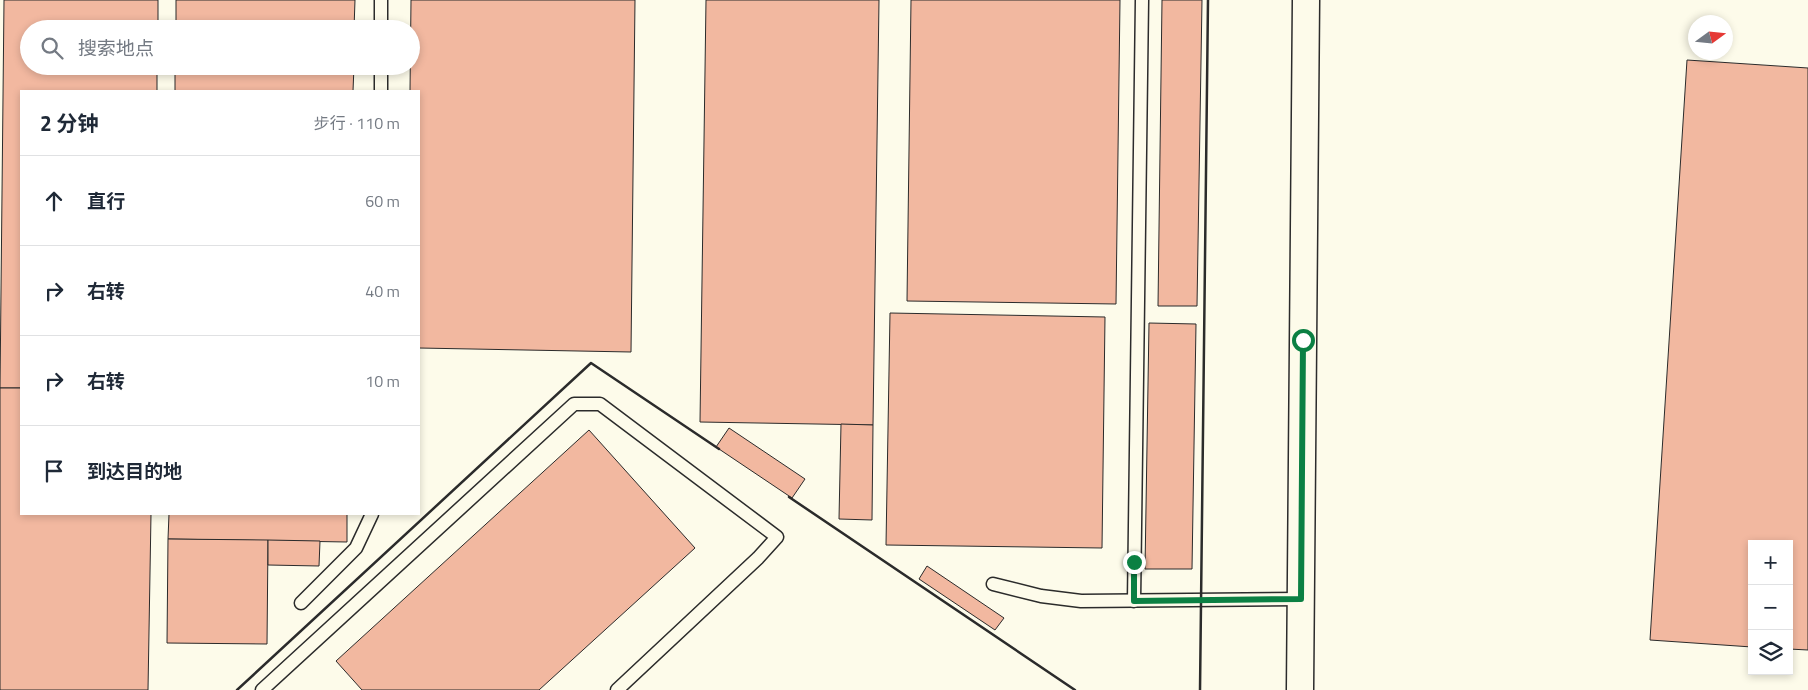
<!DOCTYPE html>
<html lang="zh">
<meta charset="utf-8">
<style>
body{margin:0;font-family:"Titillium Web","Noto Sans SC",sans-serif;background:#f2f2f3;color:#1f2937}
.controls{position:absolute;right:15px;bottom:15px;display:grid;overflow:hidden;border-radius:0px;box-shadow:0 2px 8px #0003}
.controls button{width:45px;height:45px;display:grid;place-items:center;padding:0;border:0;border-bottom:1px solid #e0e1e3;background:#fff;color:#1f2937;font:25px sans-serif}
.compass{position:absolute;left:1688px;top:15px;width:45px;height:45px;border-radius:50%;background:#fff;box-shadow:0 2px 8px #0003;rotate:75deg}
.stop{position:absolute;width:15px;height:15px;margin:-11px;border:4px solid #0b8043;border-radius:50%;background:#fff}
.stop.end{background:#0b8043;border-color:#fff;box-shadow:0 1px 5px #0008}
.list{margin:0;padding:0;list-style:none}
h2{display:flex;justify-content:space-between;align-items:center;height:65px;margin:0;padding:0 20px;font-size:21px}
h2 small{font-size:16px;font-weight:400;color:#747a83}
.list li{display:grid;grid-template-columns:32px 1fr auto;gap:15px;align-items:center;box-sizing:border-box;height:90px;padding:0 20px;border-top:1px solid #e0e1e3}
.list b{display:block;font-size:19px;white-space:nowrap}
.list em{font-size:16px;font-style:normal;color:#747a83}
.icon{flex:none;width:28px;height:28px;fill:none;stroke:currentColor;stroke-width:2;stroke-linecap:round;stroke-linejoin:round}
.map{position:relative;flex:none;width:1808px;height:690px;overflow:hidden}
.search{position:absolute;background:#fff;box-shadow:0 2px 8px #0003;left:20px;top:20px;width:400px;height:55px;display:flex;align-items:center;gap:12px;box-sizing:border-box;padding:0 18px;border-radius:28px;color:#747a83;font-size:19px}
.panel{position:absolute;background:#fff;box-shadow:0 2px 8px #0003;left:20px;top:90px;width:400px;height:425px;border-radius:0px}
.map>svg:first-child{display:block}
.building{fill:#f2b8a0;stroke:#2b2b2b}
.lines{fill:none;stroke-linecap:round;stroke-linejoin:round}
.service-casing{stroke:#2b2b2b;stroke-width:15}
.minor-casing{stroke:#2b2b2b;stroke-width:29}
.service{stroke:#fdfbea;stroke-width:12}
.minor{stroke:#fdfbea;stroke-width:26}
.wall{stroke:#2b2b2b;stroke-width:2.5}
.route{stroke:#0b8043;stroke-width:6}
</style>
<div class="map">
<svg width="1808" height="690" viewBox="0 0 1808 690">
<rect width="100%" height="100%" fill="#fdfbea"/>
<g class="building">
<path d="M4,0h154v29h-129v37h128v25h-136v297h-21z"/>
<path d="M176,0h179l-1,29h-178z"/>
<path d="M411,0h224l-4,352 -212,-4v-257h-9z"/>
<path d="M706,0h173l-6,425 -173,-3z"/>
<path d="M911,0h209l-4,304 -209,-3z"/>
<path d="M1162,0h40l-5,306h-39z"/>
<path d="M1687,60l121,8v582l-19,-1v-105h-37v103l-102,-7z"/>
<path d="M175,66h179l-1,25h-178z"/>
<path d="M890,313l215,4 -3,231 -216,-3z"/>
<path d="M1149,323l47,1 -4,245h-47z"/>
<path d="M0,388h21v126h130l-3,176h-148z"/>
<path d="M841,424l32,1 -1,95 -33,-1z"/>
<path d="M729,428l76,51 -13,19 -76,-51z"/>
<path d="M589,430l106,118 -156,142h-177l-26,-29z"/>
<path d="M169,514h178v28l-179,-3z"/>
<path d="M168,539l100,1 -1,104 -100,-1z"/>
<path d="M268,540l52,1 -1,25 -51,-1z"/>
<path d="M927,566l77,52 -9,12 -76,-51z"/>
</g>
<g class="lines">
<g class="service-casing">
<g id="service">
<path d="M381,29v-29"/>
<path d="M381,91v-25"/>
<path d="M993,584l48,12 40,5 220,-2"/>
<path d="M1134,601l8,-601"/>
<path d="M301,603l55,-55 16,-34"/>
<path d="M262,690l312,-286h26l177,133 -19,21 -141,132"/>
</g>
</g>
<g class="minor-casing">
<path id="minor" d="M1300,690l6,-690"/>
</g>
<use href="#service" class="service"/>
<use href="#minor" class="minor"/>
<g class="wall">
<path d="M789,497l286,193"/>
<path d="M237,690l354,-327 128,86"/>
<path d="M1200,690l8,-690"/>
</g>
</g>
<g class="lines">
<path class="route" d="M1134,562v39l167,-2 2,-259"/>
</g>
</svg>
<div class="controls">
<button>+</button>
<button>−</button>
<button><svg class="icon" aria-label="layers" viewBox="0 0 24 24"><path d="M12 4l9 5-9 5-9-5zM3 14l9 5 9-5"/></svg></button>
</div>
<svg class="compass" viewBox="-18 -18 36 36"><path d="M0-13l5 13h-10z" fill="#e53935"/><path d="M0 13l5-13h-10z" fill="#747a83"/></svg>
<div class="stop" style="left:1303px;top:340px"></div>
<div class="stop end" style="left:1134px;top:562px"></div>
<div class="search"><svg class="icon" aria-label="search" viewBox="0 0 24 24"><circle cx="10" cy="10" r="6"/><path d="M15 15l6 6"/></svg>搜索地点</div>
<section class="panel">
<h2>2 分钟<small>步行 · 110 m</small></h2>
<ul class="list">
<li><svg class="icon" aria-label="ahead" viewBox="0 0 24 24"><path d="M12 20V5M6 11l6-6 6 6"/></svg><div><b>直行</b></div><em>60 m</em></li>
<li><svg class="icon" aria-label="right" viewBox="0 0 24 24"><path d="M7 20v-9h11M14 6l5 5-5 5"/></svg><div><b>右转</b></div><em>40 m</em></li>
<li><svg class="icon" aria-label="right" viewBox="0 0 24 24"><path d="M7 20v-9h11M14 6l5 5-5 5"/></svg><div><b>右转</b></div><em>10 m</em></li>
<li><svg class="icon" aria-label="arrive" viewBox="0 0 24 24"><path d="M6 21V4h12l-3 4 3 4H6"/></svg><div><b>到达目的地</b></div></li>
</ul>
</section>
</div>
